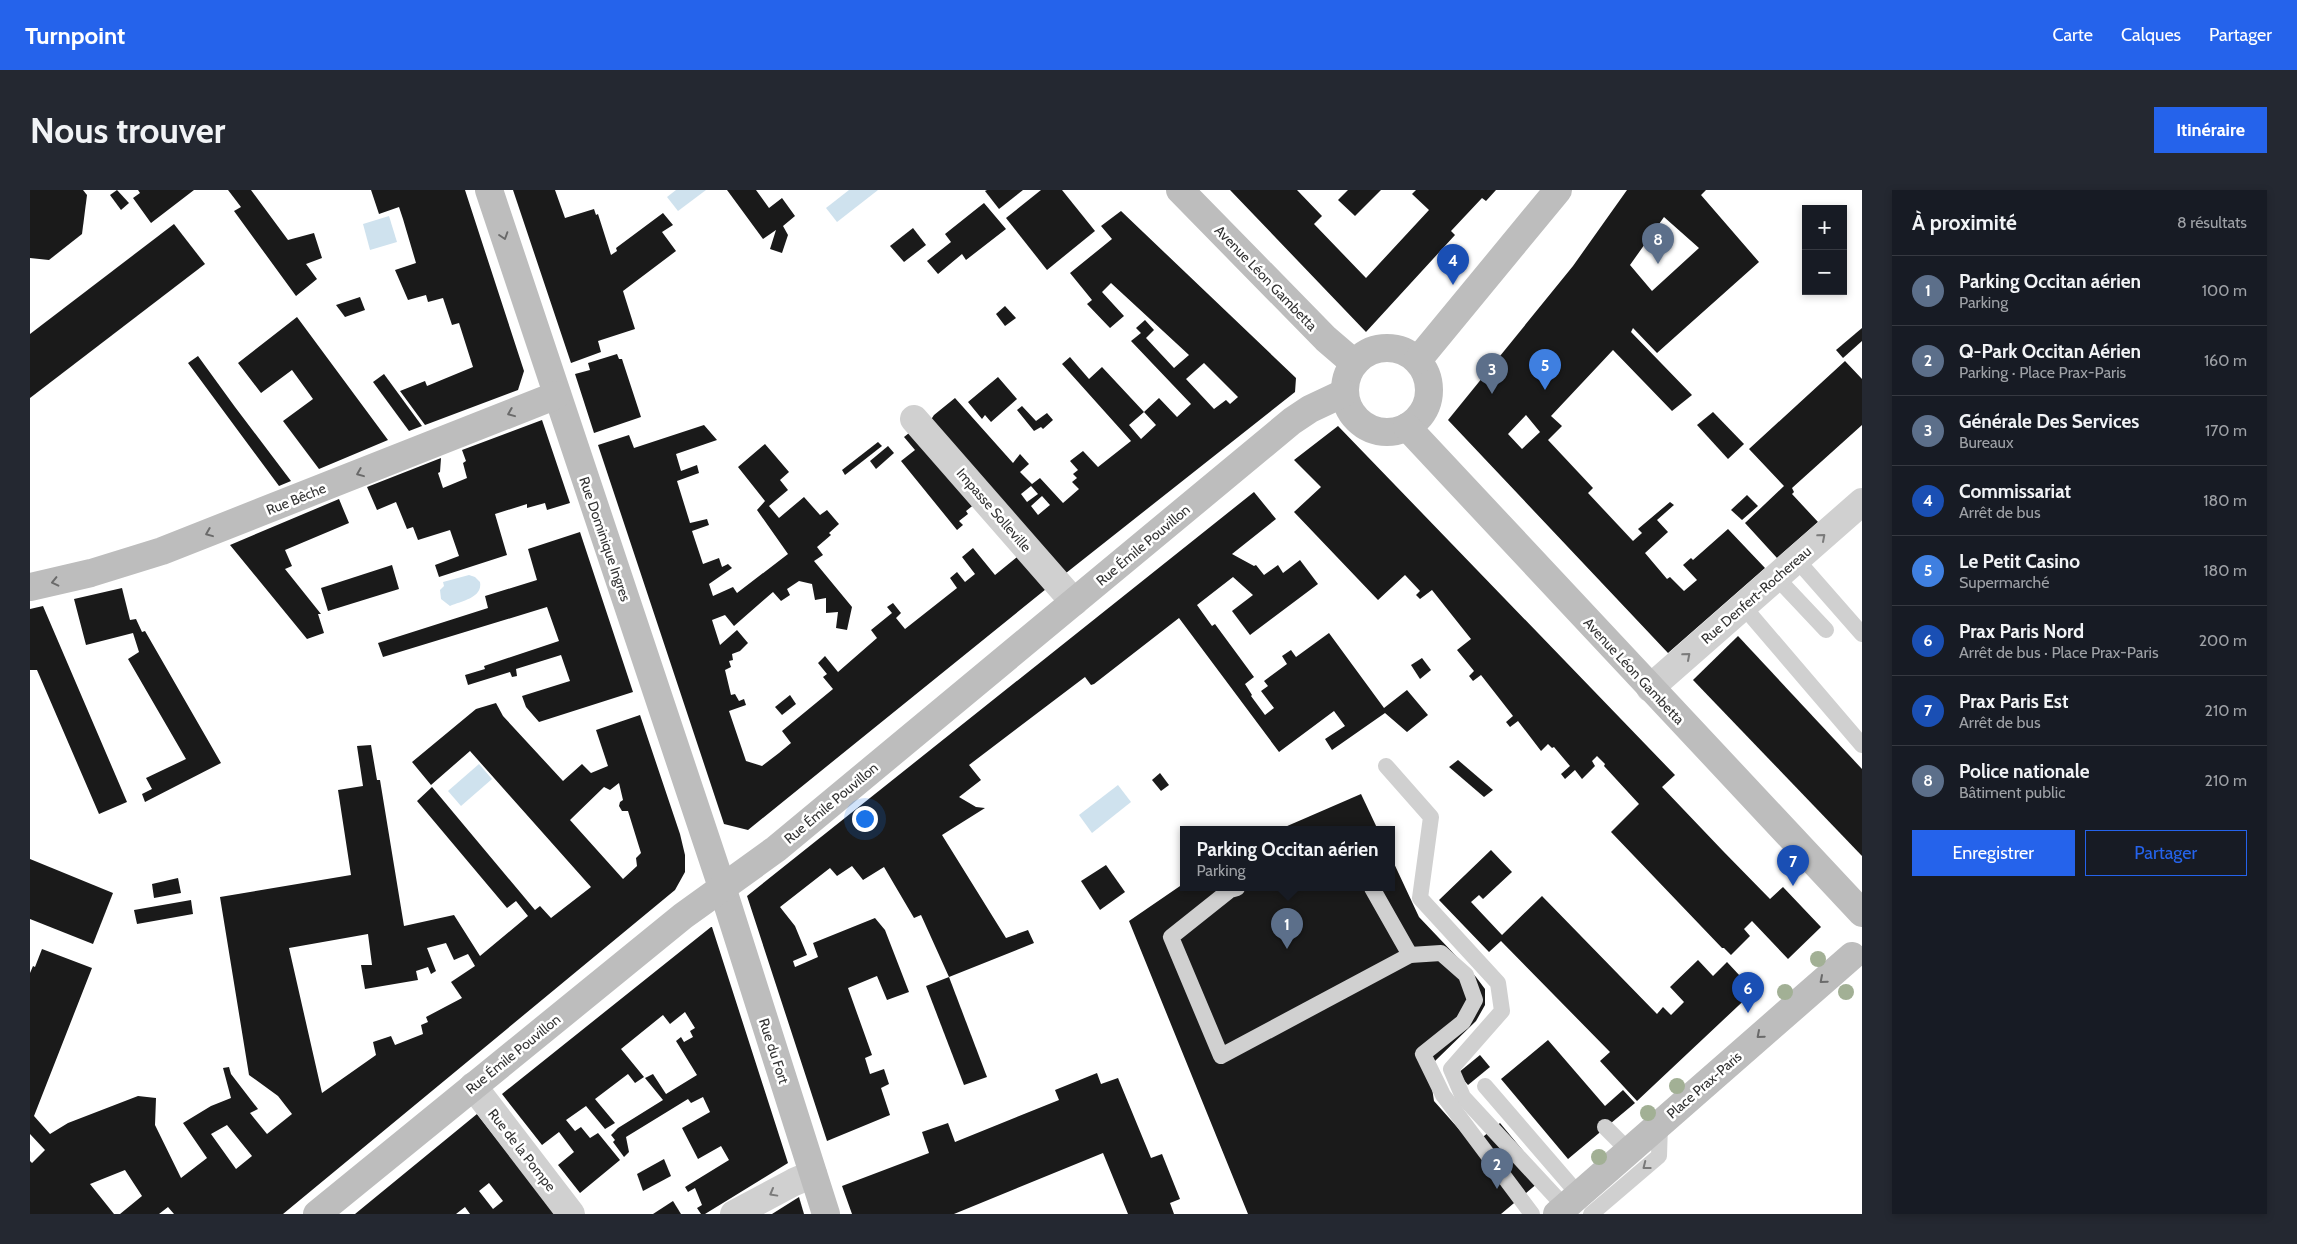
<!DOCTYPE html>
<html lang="fr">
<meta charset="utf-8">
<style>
body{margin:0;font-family:Cabin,sans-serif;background:#242831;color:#f1f3f6}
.controls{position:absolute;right:15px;top:15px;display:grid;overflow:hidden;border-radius:0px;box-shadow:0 2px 8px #0003}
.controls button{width:45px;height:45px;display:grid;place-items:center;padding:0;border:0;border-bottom:1px solid #363941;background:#171b24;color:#f1f3f6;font:25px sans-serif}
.you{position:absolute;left:834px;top:628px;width:18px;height:18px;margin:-12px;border:4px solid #fff;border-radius:50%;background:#1a73e8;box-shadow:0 0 0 8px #1a73e833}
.badge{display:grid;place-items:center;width:32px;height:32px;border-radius:50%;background:#2563eb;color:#fff;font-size:16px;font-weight:700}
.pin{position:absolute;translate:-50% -41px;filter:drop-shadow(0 1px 2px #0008)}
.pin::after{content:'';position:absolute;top:26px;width:18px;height:15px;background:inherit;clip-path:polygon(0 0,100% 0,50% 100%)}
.popup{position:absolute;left:1150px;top:636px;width:215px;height:65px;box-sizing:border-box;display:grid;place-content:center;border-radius:0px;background:#171b24;filter:drop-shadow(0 1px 4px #0005);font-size:16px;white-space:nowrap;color:#9ea1a6}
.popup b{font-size:19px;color:#f1f3f6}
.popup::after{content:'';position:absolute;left:50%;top:100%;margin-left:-10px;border:10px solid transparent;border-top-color:#171b24}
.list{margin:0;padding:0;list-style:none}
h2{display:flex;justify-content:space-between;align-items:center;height:65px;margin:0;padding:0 20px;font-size:21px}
h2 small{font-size:16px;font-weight:400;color:#9ea1a6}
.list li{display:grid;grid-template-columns:32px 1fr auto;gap:15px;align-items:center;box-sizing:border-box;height:70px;padding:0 20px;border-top:1px solid #363941}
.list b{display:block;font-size:19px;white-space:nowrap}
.list p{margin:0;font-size:16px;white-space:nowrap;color:#9ea1a6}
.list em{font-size:16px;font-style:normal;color:#9ea1a6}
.actions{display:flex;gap:10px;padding:15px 20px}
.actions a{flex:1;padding:11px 0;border:1px solid #2563eb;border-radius:0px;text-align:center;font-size:18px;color:#2563eb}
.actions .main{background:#2563eb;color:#fff}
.map{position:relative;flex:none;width:1832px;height:1024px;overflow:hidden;border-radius:0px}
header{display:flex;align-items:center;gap:30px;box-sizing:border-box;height:70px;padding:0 25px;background:#2563eb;color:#fff}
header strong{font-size:24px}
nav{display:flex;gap:28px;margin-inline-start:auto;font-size:18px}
.intro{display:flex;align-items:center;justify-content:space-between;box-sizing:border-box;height:120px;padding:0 30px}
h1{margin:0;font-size:35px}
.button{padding:12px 22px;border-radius:0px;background:#2563eb;color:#fff;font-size:18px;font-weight:700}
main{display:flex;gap:30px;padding:0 30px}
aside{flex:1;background:#171b24;border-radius:0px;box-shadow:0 2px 8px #0003}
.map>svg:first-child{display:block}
.water{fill:#cfe2ee}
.building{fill:#1a1a1a;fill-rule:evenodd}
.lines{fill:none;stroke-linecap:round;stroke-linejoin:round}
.lane{stroke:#d0d0d0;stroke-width:16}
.street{stroke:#d0d0d0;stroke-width:28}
.secondary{stroke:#bdbdbd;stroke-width:28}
.tree{fill:#a2b095}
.oneway{stroke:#6a6a6a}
.oneway2{stroke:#7a7a7a}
.labels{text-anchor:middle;stroke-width:5;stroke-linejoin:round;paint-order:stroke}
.street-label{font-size:14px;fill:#333;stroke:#fff}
</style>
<header>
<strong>Turnpoint</strong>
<nav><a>Carte</a><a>Calques</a><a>Partager</a></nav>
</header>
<div class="intro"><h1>Nous trouver</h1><a class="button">Itinéraire</a></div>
<main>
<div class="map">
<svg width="1832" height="1024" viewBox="0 0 1832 1024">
<rect width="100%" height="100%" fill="#fff"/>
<g class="water">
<path d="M646,0h30l-28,21 -11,-14z"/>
<path d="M819,0h29l-41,32 -11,-14z"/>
<path d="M359,26l8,26 -27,8 -7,-26z"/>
<path d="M439,385l6,2 5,5c3,16 -19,19 -30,24l-9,-7 -1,-9 4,-4 -1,-4z"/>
<path d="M449,574l13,15 -31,27 -13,-15z"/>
<path d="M1088,595l13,17 -39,31 -13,-18z"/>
</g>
<g class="building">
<path d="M0,0h53l4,5 -5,39 -33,26 -19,-2z"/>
<path d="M87,0l12,13 -8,7 -11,-15z"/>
<path d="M108,0h56l-43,33 -18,-25 7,-5z"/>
<path d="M198,0h23l37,50 26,-7 8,25 -16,6 11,15 -21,17 -62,-85 7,-4z"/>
<path d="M341,0h94l59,181 -6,19 -93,35 -25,-34 25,-10 2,5 46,-19 -14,-44 -7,2 -9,-27 -15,4 -2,-7 -18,5 -13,-30 21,-7 -13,-44 -4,-12 -20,7z"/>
<path d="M483,0h42l10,28 29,-9 2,6 2,-1 13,41 6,-4 -1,-3 47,-35 10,12 -11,7 14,19 -53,40 12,38 -37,12 3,11 -30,11z"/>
<path d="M697,0h29l13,18 13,-10 13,18 -12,10 5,9 -6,18 -12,-4 6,-19 -13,9z"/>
<path d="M957,0h36l-24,19 -14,-18z"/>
<path d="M1011,0h21l33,41 -48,39 -41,-52z"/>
<path d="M1200,0h67l25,26 -8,8 52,54 63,-68 -17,-16 4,-4h80l-10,11 -4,-3 -31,33 4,4 -89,97z"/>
<path d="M1318,0h33l-26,26 -17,-16z"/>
<path d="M1597,0h79l-5,5 58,67 -102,91 -24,-25 -2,4 61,63 -20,16 -59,-61 -62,66 11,10 -14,14 45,48 -5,5 45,48 9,-8 -4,-4 32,-27 4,3 -17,15 11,12 -23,21 22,26 3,-2 14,14 13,-11 -14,-15 8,-7 2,2 35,-31 37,39 -97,85 -220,-233 125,-154zM1634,27l35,31 -47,43 -22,-26zM1496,225l14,17 -18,17 -14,-15z"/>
<path d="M954,13l22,26 -40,31 -4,-6 -24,20 -11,-13 24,-19 -6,-8z"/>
<path d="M1091,21l175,167 -1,14 -234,185 -131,-156 4,-6 21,-17 58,65 7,-9 9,10 -9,8 12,12 8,-6 23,25 16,-14 -7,-7 5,-4 -4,-4 5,-4 -8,-9 13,-10 15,16 33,-26 -69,-77 8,-7 19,22 13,-12 42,45 -15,13 12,14 15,-14 -12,-13 15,-14 18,19 14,-13 -60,-63 10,-8 -5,-5 9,-8 9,10 -8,8 28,30 15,-13 -78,-72 -9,9 22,24 -14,12 -23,-24 5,-4 -22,-27 42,-34 -11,-13zM1174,173l34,34 -8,7 -4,-4 -12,9 -28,-30zM1001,296l7,8 -11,8 -6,-8zM1012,306l8,9 -12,10 -7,-9z"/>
<path d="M144,34l31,40 -175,134v-64z"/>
<path d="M883,38l13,17 -22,17 -14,-16z"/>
<path d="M330,107l5,13 -20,7 -9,-12z"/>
<path d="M975,116l11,12 -11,8 -9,-12z"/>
<path d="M267,127l91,123 -69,29 -36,-48 30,-22 -21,-29 -31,23 -23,-30z"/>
<path d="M1832,138v13l-19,17 -7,-8z"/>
<path d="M587,164l2,5h3l19,58 -47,16 -19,-59 15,-4 -2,-7z"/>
<path d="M168,166l37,51 56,74 -12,5 -91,-123z"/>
<path d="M1815,171l17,18v46l-70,63 2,4 -2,2 26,28 -41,36 -32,-35 39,-37 -35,-37z"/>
<path d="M354,184l38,52 -13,5 -36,-49z"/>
<path d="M968,187l19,22 -26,23 -6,-7 -3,4 -14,-17z"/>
<path d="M992,216l14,15 11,-8 6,7 -10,9 -2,-2 -7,4 -17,-21z"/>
<path d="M1683,222l31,32 -16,15 -31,-34z"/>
<path d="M512,230l28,83 -23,7 -2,-7 -18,5v-4l-32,10 12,41 -68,22 -4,-12 24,-9 -9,-26 -32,10 -5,-13 -6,2 -11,-27 -19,8 -10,-23 74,-29 -1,14 -2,1 5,15 24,-10 -4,-15 3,-2 -4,-11z"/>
<path d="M674,235l13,15 -41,14 5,17 16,-6 2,8 -22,8 13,42 17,-4 2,6 -17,6 11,33 16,-6 3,9 6,-3 4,4 -23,16 4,12 20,-9 4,6 51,-39 -31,-44 8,-9 -27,-34 27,-23 24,28 -9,8 8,10 -19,16 10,12 25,-21 16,18 7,-5 12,14 -10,9 2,2 -14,12 6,8 -9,6 38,46 -5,23 -11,-2 2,-16 -12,1v-15l-11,2 -3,-16 -13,-3 -12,8 3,6 -9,6 -8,-9 -39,34 -9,-11 -13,5 8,25 17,-15 11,13 -8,8 -8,3 1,6 -4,1 2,6 -6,3 6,25 4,-1 4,7 5,-2 2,6 -17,6 17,50 16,5 17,-13 12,-10 -9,-12 51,-42 -10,-12 4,-3 -9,-11 7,-7 13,16 39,-34 -6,-8 21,-17 -5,-6 6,-4 8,10 -5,5 9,11 52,-41 -7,-10 7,-6 8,10 10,-8 -13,-17 11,-9 22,27 27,-22 29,32 -303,245 -24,-6 -126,-379 31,-10 5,13z"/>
<path d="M1308,236l337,349 -13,12 61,64 47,48 13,-12 38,40 -33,32 -36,-38 -8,8 6,7 -19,19 -7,-7h-2l-111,-116 28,-28 -35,-38 1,-2 -8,-8 -5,5 3,5 -13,13 -7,-9 -10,9 -4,-5 9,-8 -16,-19 -2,1 -4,-4 -7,7 -23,-30 -8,6 -4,-5 7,-6 -32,-41 -8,6 -4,-5 5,-5 -17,-21 14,-11 -39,-49 -12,9 -4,-4 4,-4 -15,-16 -27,25 -84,-88 27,-25 -27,-27z"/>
<path d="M884,239l62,74 -10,8 2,3 -9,7 4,4 -6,5 -56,-69 14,-11 -11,-13z"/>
<path d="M848,252l4,4 -37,29 -3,-5z"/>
<path d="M858,256l6,7 -18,16 -6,-8z"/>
<path d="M1224,302l22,27 -44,35 22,12 2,-1 8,10 14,-10 5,8 17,-13 18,24 -68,51 -18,-24 21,-16 -20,-18 -36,28 15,21 3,-2 39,53 -9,7 7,11 -1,1 14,19 9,-7 -13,-17 7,-5 -4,-5 23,-17 -5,-8 9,-6 5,7 33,-24 55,75 23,-18 21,25 -21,17 -22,-19 -53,37 -7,-11 20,-13 -11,-15 -55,41 -100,-134 -85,66 -3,1 -6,-8 -116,88 12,15 -22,17 17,10 9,1 -43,27 64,103 22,-8 6,13 -85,34 -28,-62 -7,3 -30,-51 -21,13 -11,-14 -15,10 -7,-8 -50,39 15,19 12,29 -14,6 2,6 23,-10 -5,-14 62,-25 10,12 24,62 -22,8 -10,-24 -29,12 24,67 -7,3 5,16 14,-5 5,15 -8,4 9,27 -63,26 -80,-245z"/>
<path d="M1717,305l11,11 -16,14 -11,-10z"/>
<path d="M309,309l10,24 -64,27 7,16 -7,3 36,45h-3l6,19 -17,6 -77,-94z"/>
<path d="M550,342l53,160 -94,30 -13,-15 -4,-11 48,-15 -9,-26 -45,14 1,7 -5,1 -2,-5 -42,13 -3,-10 20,-6 -1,-3 75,-25 -12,-34 -164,50 -5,-14 110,-35 -3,-12 52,-16 -9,-31z"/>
<path d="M362,375l7,24 -71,22 -7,-23z"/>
<path d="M92,398l8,32 6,-1 6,13 3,-1 76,132 -76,39 -3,-8 10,-5 -6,-11 40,-19 -58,-100 11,-7 -6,-19 -47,12 -12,-46z"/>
<path d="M13,416l84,196 -28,12 -62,-144h-7v-61z"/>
<path d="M1708,446l124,133v87l-169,-176z"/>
<path d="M1392,468l9,12 -11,9 -9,-14z"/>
<path d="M760,505l6,9 -14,11 -7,-8z"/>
<path d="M466,513l7,13 60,65 19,-17 9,9 17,-7 -12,-36 44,-15 40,119 5,21v17l-10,18 -392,324h-109l-6,-7 -9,7h-39l22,-18 -17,-26 -35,14 24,30h-84v-53l2,2 13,-13 -15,-16v-161l3,-7 2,1 7,-18 50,19 -58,148 16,18 18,-11 70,-27 18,2 -1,27 26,53 26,-20 -24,-35 28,-17 20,-8 -8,-30 6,-1 2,7 27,35 -8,4 17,21 25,-20 -14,-18 -29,-21 -29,-178 131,-22 -13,-85 25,-4 -6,-40 14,-1 6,35h3l24,146 50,-11 26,41 48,-40 -12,-15 -9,7 -90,-107 15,-14 103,123 5,-4 11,12 40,-31 -121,-136 -39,34 -19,-23 64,-53zM589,593l4,17 -3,2 -1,4 3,5h6l13,42 -5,5 1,8 -14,13 -53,-59 34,-33 6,3zM338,744l4,31h-11l4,24 53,-9 -2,-9 12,-4 3,7 5,-3 -9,-23 19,-5 8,17 14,-6 7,12 -24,16 11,16 -36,19 2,5 -7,3 2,9 -28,11 -4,-9 -18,6 3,13 -54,38 -33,-145zM197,935l25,31 -16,13 -25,-35z"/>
<path d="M1428,570l35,30 -9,7 -35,-30z"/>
<path d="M1130,583l9,12 -8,6 -9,-11z"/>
<path d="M1331,604l17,36h-100z"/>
<path d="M1461,660l21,22 -29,27 -4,-4 -8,7 31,33 40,-39 115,118 6,-7 8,8 13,-13 -14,-15 28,-27 15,16 14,-14 27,29 -117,110 -37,-40 10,-9 -109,-111 -12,11 -50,-52z"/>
<path d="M1361,667l28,60 57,60 9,12v16l-9,16 -41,40 -5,14 4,26 39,44 27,-22 45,54 -44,37h-253l-119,-293 54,-37v4h208z"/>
<path d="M0,669l83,34 -20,51 -63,-25z"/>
<path d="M1076,675l19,27 -25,18 -19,-29z"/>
<path d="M148,688l3,15 -27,5 -2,-14z"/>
<path d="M161,710l2,14 -56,10 -3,-14z"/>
<path d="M681,737h1l76,236 -83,51h-4l-4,-6 5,-3 -7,-17 -7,4 -3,-5 44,-27 -8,-14 -23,13 -16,-31 28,-16 -7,-15 -12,6 -3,-4 -62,38 3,15 -5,5 -11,-15 2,-2 -4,-5 7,-7 45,-28 -18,-22 8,-4 13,20 31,-19 -21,-34 5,-4 3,5 9,-5 -3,-6 5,-3 -10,-16 -15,12 -7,-9 -42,34 23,28 -9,6 -7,-9 -33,25 20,24 -10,6 -19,-23 -20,14 9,11 6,-4 9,11 8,-5 22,27 -40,33 -22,-28 16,-13 -15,-20 -17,13 -40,-51z"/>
<path d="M919,787l38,100 -23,8 -38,-99z"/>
<path d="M1518,850l57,66 18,-16 12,13 -67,56 -67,-80z"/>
<path d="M1450,865l10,12 -22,18 -10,-12z"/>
<path d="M1067,883l4,11 17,-6 33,80 11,-4 18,45 -10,4 4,11h-46l-25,-61 -149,61h-102l-10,-28 87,-33 -7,-21 26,-9 7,19 104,-42 -4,-10z"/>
<path d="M447,924l78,99 -1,1h-84l-5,-7 -9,7h-101zM459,993l14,18 -10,8 -14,-18z"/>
<path d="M634,969l7,17 -28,15 -6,-17z"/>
<path d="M769,1007l5,17h-32z"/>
<path d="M643,1011l8,13h-28z"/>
</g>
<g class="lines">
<g class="lane">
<path d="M1767,370l65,74"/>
<path d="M1746,387l50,53"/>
<path d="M1713,416l119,139"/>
<path d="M1356,576l45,51 -11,81 78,85 4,28 -51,58 12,28 102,110"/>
<path d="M1207,698l-7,2 -59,47 50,119 189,-101 31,-2 25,22 9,25 -12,22 -40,32 20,41 89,119"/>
<path d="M1342,698l38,67"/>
<path d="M1455,896l94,109"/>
<path d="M1575,937l24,24"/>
<path d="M1561,1024l68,-58 1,-32"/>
</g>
<g class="street">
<path d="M884,229l160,183"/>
<path d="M1620,498l212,-186"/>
<path d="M443,896l98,128"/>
<path d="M704,1024l60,-32 19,-8"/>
</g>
<g class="secondary">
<path d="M459,0l233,697 104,327"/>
<path d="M1150,0l146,149 28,24"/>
<circle cx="1357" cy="200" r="42"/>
<path d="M1388,170l140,-170"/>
<path d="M1377,237l455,486"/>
<path d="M0,397l61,-14 71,-22 395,-156"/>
<path d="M287,1024l366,-298 93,-67 516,-428 18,-12 34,-16"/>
<path d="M1527,1024l295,-258"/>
</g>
</g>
<g class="tree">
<circle cx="1788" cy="769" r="8"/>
<circle cx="1755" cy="802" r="8"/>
<circle cx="1816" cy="802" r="8"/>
<circle cx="1647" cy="896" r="8"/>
<circle cx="1618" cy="923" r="8"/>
<circle cx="1569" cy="967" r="8"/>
</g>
<defs><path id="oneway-chevron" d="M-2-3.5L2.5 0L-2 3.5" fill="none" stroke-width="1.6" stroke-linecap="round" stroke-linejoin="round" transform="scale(1.25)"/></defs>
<g class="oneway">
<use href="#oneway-chevron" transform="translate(474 46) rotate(72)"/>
<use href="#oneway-chevron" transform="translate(481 223) rotate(158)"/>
<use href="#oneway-chevron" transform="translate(330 283) rotate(158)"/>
<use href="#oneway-chevron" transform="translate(179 343) rotate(158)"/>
<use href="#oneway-chevron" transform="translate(25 392) rotate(167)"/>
<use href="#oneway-chevron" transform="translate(1793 790) rotate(139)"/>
<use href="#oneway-chevron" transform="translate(1730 845) rotate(139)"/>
</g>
<g class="oneway2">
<use href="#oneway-chevron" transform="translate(1792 347) rotate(-41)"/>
<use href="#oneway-chevron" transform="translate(1657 466) rotate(-41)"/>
<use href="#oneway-chevron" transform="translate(1616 976) rotate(142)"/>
<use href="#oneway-chevron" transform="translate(743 1003) rotate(151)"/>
</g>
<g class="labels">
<g class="street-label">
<text transform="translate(1236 88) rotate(46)" y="5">Avenue Léon Gambetta</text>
<text transform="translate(266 309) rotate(-22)" y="5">Rue Bêche</text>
<text transform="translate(964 320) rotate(49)" y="5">Impasse Solleville</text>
<text transform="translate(575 349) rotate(71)" y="5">Rue Dominique Ingres</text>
<text transform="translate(1113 355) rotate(-40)" y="5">Rue Émile Pouvillon</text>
<text transform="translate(1726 405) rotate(-41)" y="5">Rue Denfert-Rochereau</text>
<text transform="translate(1604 481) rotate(47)" y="5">Avenue Léon Gambetta</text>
<text transform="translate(801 613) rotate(-40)" y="5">Rue Émile Pouvillon</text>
<text transform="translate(744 861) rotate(72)" y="5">Rue du Fort</text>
<text transform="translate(483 864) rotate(-39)" y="5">Rue Émile Pouvillon</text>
<text transform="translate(1674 895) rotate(-41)" y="5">Place Prax-Paris</text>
<text transform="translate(492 960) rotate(52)" y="5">Rue de la Pompe</text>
</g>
</g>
</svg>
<div class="controls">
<button>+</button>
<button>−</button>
</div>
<div class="you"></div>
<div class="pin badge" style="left:1257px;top:759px;background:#5c6f8a">1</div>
<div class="popup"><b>Parking Occitan aérien</b>Parking</div>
<div class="pin badge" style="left:1467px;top:999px;background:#5c6f8a">2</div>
<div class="pin badge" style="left:1462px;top:204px;background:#5c6f8a">3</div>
<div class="pin badge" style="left:1423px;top:95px;background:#1a4fb4">4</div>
<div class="pin badge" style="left:1515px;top:200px;background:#3f7fe0">5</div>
<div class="pin badge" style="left:1718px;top:823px;background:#1a4fb4">6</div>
<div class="pin badge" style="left:1763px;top:696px;background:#1a4fb4">7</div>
<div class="pin badge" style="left:1628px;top:74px;background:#5c6f8a">8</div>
</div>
<aside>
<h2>À proximité<small>8 résultats</small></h2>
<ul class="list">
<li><span class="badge" style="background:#5c6f8a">1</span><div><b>Parking Occitan aérien</b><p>Parking</p></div><em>100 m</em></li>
<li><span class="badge" style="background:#5c6f8a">2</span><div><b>Q-Park Occitan Aérien</b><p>Parking · Place Prax-Paris</p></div><em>160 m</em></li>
<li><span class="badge" style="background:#5c6f8a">3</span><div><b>Générale Des Services</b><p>Bureaux</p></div><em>170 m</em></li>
<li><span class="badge" style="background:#1a4fb4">4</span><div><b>Commissariat</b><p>Arrêt de bus</p></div><em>180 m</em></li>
<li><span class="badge" style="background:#3f7fe0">5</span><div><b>Le Petit Casino</b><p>Supermarché</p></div><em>180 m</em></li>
<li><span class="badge" style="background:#1a4fb4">6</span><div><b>Prax Paris Nord</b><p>Arrêt de bus · Place Prax-Paris</p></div><em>200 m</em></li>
<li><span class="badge" style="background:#1a4fb4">7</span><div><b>Prax Paris Est</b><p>Arrêt de bus</p></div><em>210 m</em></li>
<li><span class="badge" style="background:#5c6f8a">8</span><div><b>Police nationale</b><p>Bâtiment public</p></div><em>210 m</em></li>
</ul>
<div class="actions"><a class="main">Enregistrer</a><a>Partager</a></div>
</aside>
</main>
